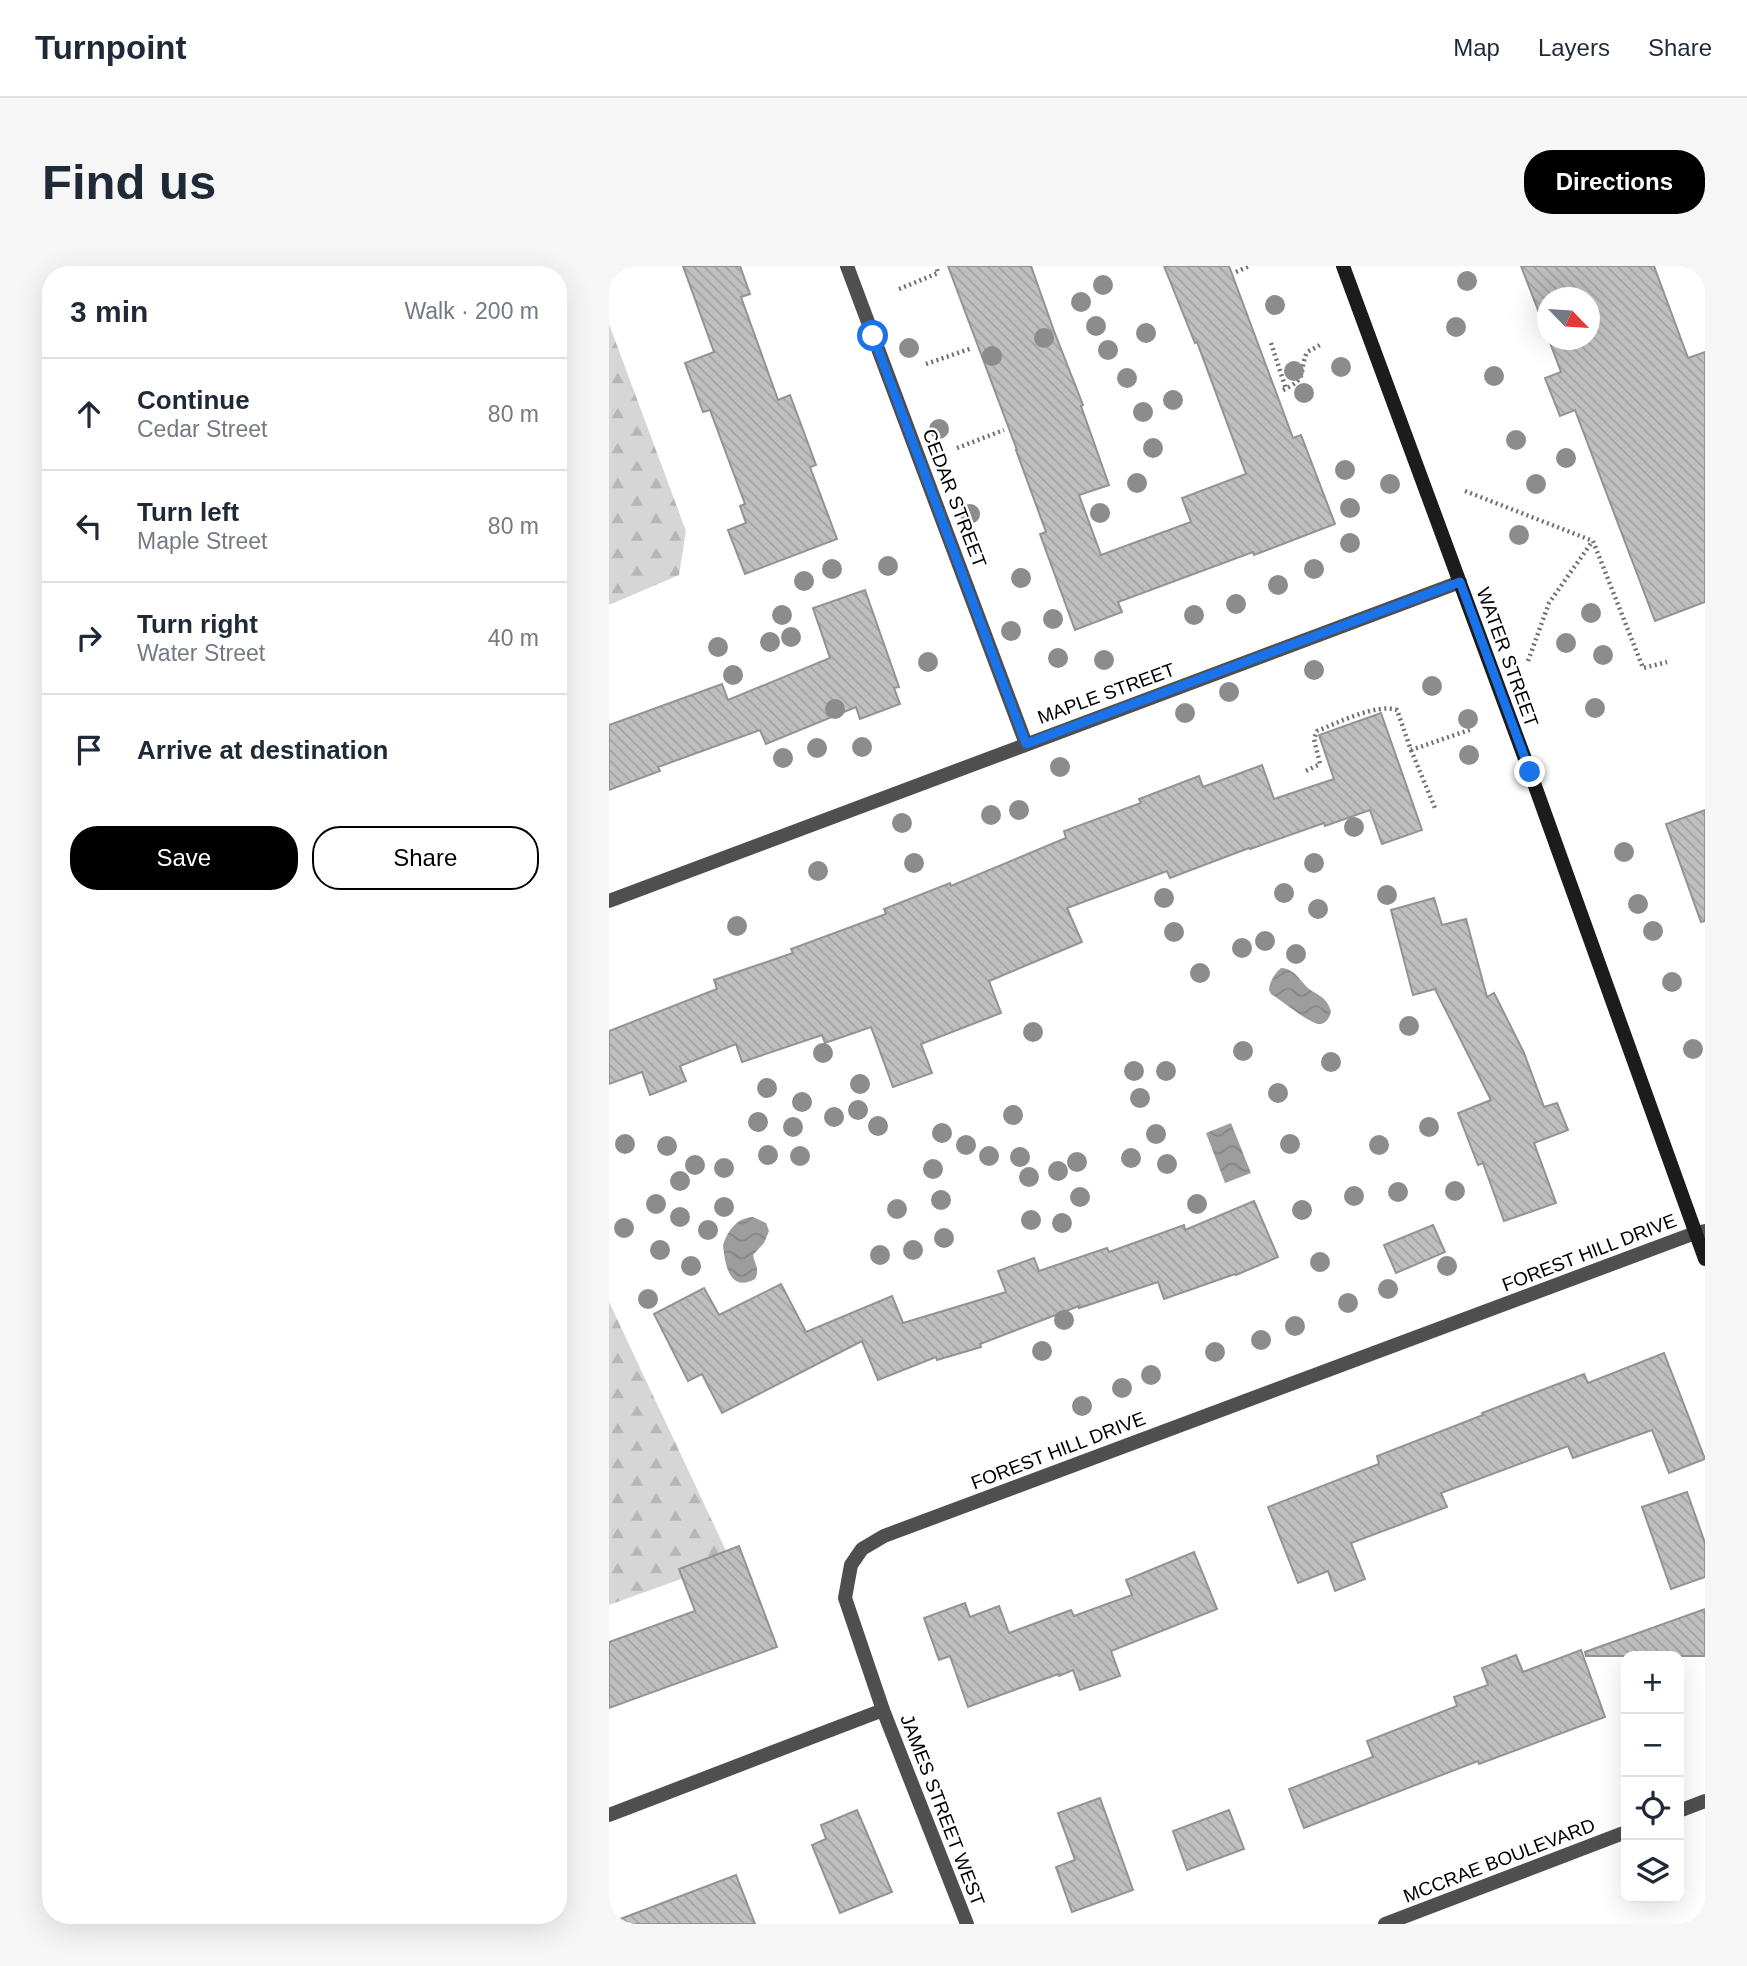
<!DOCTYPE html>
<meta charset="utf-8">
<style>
body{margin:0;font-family:Helvetica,sans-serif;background:#f6f6f7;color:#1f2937}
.controls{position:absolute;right:21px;bottom:21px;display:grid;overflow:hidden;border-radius:14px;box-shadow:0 7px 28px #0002}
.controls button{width:63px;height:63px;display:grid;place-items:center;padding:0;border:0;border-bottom:2px solid #e0e1e3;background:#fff;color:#1f2937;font:35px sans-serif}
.compass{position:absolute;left:928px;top:21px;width:63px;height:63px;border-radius:50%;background:#fff;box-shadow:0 7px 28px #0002;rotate:115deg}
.stop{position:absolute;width:21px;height:21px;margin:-16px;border:5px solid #1a73e8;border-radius:50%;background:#fff}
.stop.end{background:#1a73e8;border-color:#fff;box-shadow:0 2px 7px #0008}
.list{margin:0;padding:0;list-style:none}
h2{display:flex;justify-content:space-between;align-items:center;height:91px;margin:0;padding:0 28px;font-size:30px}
h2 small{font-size:23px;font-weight:400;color:#747a83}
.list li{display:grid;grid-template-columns:46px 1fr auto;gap:21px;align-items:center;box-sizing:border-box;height:112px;padding:0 28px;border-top:2px solid #e0e1e3}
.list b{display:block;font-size:26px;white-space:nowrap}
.list p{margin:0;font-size:23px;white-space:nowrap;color:#747a83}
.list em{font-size:23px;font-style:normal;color:#747a83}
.actions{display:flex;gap:14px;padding:21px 28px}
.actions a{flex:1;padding:16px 0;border:2px solid #000;border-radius:28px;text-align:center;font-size:24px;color:#000}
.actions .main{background:#000;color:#fff}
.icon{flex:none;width:38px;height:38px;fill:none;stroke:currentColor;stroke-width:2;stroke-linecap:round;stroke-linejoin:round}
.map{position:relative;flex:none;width:1096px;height:1658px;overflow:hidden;border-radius:28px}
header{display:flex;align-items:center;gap:42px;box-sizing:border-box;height:98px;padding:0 35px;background:#fff;border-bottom:2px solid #e0e1e3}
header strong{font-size:33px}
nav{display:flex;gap:38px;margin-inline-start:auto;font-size:24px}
.intro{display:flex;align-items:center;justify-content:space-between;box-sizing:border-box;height:168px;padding:0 42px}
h1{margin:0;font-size:49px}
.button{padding:18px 32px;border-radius:28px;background:#000;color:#fff;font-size:24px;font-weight:700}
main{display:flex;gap:42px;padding:0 42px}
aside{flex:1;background:#fff;border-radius:28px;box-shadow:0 7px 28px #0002}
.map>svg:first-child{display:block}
.forest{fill:url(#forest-firs)}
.water{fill:url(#water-waves)}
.building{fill:url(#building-back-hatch);stroke:#939393;stroke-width:2}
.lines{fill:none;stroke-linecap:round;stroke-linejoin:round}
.path{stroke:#717171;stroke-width:4.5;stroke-dasharray:2 3.5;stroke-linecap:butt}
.street{stroke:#4f4f4f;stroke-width:14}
.secondary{stroke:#1c1c1c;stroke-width:14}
.tree{fill:#8c8c8c}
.route{stroke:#1a73e8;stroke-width:9}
.labels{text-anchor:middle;stroke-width:5;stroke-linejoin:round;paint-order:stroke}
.street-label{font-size:19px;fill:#000;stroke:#fff}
</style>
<header>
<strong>Turnpoint</strong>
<nav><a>Map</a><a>Layers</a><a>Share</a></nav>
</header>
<div class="intro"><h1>Find us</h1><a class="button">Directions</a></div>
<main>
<aside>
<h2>3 min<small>Walk · 200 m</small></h2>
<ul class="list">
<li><svg class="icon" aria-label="ahead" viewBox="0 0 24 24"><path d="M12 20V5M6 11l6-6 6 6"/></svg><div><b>Continue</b><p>Cedar Street</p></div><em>80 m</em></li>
<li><svg class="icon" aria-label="left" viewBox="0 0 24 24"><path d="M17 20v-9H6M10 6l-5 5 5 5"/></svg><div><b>Turn left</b><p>Maple Street</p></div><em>80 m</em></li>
<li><svg class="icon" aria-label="right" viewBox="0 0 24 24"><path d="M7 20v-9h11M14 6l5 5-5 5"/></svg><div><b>Turn right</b><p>Water Street</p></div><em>40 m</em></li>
<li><svg class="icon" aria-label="arrive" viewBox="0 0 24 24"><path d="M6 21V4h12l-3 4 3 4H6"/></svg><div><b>Arrive at destination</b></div></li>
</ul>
<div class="actions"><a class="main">Save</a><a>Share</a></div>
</aside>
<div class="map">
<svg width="1096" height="1658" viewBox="0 0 1096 1658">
<defs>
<pattern id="forest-firs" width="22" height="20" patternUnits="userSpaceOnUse" patternTransform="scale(1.75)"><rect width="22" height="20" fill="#d6d6d6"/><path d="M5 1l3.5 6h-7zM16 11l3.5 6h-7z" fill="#b6b6b6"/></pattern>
<pattern id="water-waves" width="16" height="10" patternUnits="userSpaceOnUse" patternTransform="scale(1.75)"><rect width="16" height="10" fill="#9d9d9d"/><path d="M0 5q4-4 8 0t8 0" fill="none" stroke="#858585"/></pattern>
<pattern id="building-back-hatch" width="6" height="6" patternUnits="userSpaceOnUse" patternTransform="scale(1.75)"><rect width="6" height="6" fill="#bfbfbf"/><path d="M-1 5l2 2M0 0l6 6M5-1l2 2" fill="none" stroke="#a2a2a2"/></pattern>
</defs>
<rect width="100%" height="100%" fill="#fff"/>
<g class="forest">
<path d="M0,58l77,207 -7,44 -70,30z"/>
<path d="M0,1036l122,259 -122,44z"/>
</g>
<g class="water">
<path d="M672,702c16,1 19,15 31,23 10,6 15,8 19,20 -1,5 -3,11 -10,13 -9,2 -40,-24 -50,-30l-2,-4c1,-9 5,-16 12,-22z"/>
<path d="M622,857l20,50 -26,10 -19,-50z"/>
<path d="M144,951l13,6 3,8 -5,12 -11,12c2,9 7,15 2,24 -26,14 -30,-15 -32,-34 5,-14 13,-27 30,-28z"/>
</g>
<g class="building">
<path d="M74,0h57l10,28 -9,3 37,103 12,-5 26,70 -6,2 27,72 -92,35 -17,-44 18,-7 -6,-17 5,-2 -35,-94 -7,2 -18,-49 29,-11z"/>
<path d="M339,0h83l23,65 29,74 -2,1 28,79 -30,10 22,60 90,-33 -9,-24 64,-24 -49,-132 -2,1 -31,-77h65l64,172 8,-3 34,89 -81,31 -1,-3 -135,50 4,10 -47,18 -35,-96 6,-2 -30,-82h1z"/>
<path d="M912,0h133l34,92 17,-6v250l-50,19 -80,-211 -15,6 -15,-38 16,-6 -12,-32h41v-42h-42v38z"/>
<path d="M256,324l34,97 -5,1 6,16 -40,15 -4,-12 -90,37 -6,-14 -102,37 2,4 -51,19v-65l113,-41 6,16 102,-42 -17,-50z"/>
<path d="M772,447l41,117 -40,14 -12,-34 -45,16 -1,-3 -74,26 -1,-1 -79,30 -3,-7 -100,37 15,34 -93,39 12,32 -80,31 11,29 -39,14 -22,-60 -46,16 -3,-8 -80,27 -6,-18 -56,22 6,15 -36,14 -8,-23 -33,12v-53l108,-42 -3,-9 79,-27 -2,-4 95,-35 -2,-5 66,-26 1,3 115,-48 -2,-7 77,-28 -2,-4 60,-23 4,11 59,-22 12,34 60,-20 -15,-44z"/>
<path d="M1096,544v111l-4,1 -35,-98z"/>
<path d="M825,632l8,27 24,-6 21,78 7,-4 30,60 20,54 13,-4 11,27 -34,13 22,60 -52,18 -21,-58 -5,2 -20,-52 33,-13 -56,-111 -22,6 -22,-85z"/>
<path d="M645,935l24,56 -42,18 -1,-1 -71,25 -6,-17 -79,26v-2l-99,38 1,3 -44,13 -1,-3 -58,23 -16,-39 -140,72 -20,-39 -14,7 -34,-67 50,-26 15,27 62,-31 25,48 86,-36 11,27 103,-31 -8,-21 36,-13 5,13 68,-23 2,4 75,-27 1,5z"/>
<path d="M824,959l12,27 -49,21 -12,-28z"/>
<path d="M1055,1087l41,106 -36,14 -17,-43 -79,28 -5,-12 -127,47 6,14 -96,36 14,36 -30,12 -7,-20 -30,12 -30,-76 111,-43 -2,-8 106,-41 -1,-2 102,-39 4,9z"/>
<path d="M1078,1226l18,51v34l-34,12 -29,-82z"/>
<path d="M130,1280l38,101 -168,61v-66l86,-31 -16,-42z"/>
<path d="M585,1286l23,57 -106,42 9,25 -40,14 -7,-20 -14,6 -1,-2 -90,33 -18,-51 -11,4 -15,-42 41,-15 5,14 29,-11 10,27 62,-23 3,6 58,-21 -6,-15z"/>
<path d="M1096,1343v47h-119l-1,-4z"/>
<path d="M972,1384l24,67 -126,47 -1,-3 -174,67 -15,-39 84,-32 -6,-16 90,-35 -3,-9 34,-12 -6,-17 34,-13 7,17z"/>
<path d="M491,1532l33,92 -61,22 -16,-45 19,-7 -17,-47z"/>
<path d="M248,1544l35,82 -52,21 -28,-68 14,-6 -5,-14z"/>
<path d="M620,1544l15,39 -57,21 -14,-39z"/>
<path d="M127,1609l19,49h-140v-3z"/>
</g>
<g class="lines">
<g class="path">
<path d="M627,6l13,-6"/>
<path d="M290,23l39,-16 -2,-7"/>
<path d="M662,77l15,46"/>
<path d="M317,98l46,-16"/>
<path d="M674,124c26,-12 15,-17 24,-38l15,-8"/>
<path d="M348,182l47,-18"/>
<path d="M856,225l128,50 50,127 24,-6"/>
<path d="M919,395l21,-58 43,-61"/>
<path d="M802,484l24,58"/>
<path d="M697,505l14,-7 -6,-25 3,-8c21,-8 59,-28 80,-21l14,40 61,-21"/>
</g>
<g class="street">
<path d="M238,0l179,478"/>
<path d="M0,635l851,-319"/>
<path d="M1070,1545l26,-10"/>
<path d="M0,1549l274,-105"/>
<path d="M358,1658l-84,-214 -38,-112 6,-33 11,-16 22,-13 811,-303 10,-2"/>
<path d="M776,1658l241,-92"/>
</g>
<path class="secondary" d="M734,0l192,520 170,473"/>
</g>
<g class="tree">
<circle cx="858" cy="15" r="10"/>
<circle cx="494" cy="19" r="10"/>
<circle cx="472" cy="36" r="10"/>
<circle cx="666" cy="39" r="10"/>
<circle cx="487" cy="60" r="10"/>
<circle cx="847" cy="61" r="10"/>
<circle cx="537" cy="67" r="10"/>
<circle cx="435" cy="72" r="10"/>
<circle cx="300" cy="82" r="10"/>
<circle cx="499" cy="84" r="10"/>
<circle cx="383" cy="90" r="10"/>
<circle cx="732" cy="101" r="10"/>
<circle cx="685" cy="105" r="10"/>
<circle cx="885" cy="110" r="10"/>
<circle cx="518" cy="112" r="10"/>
<circle cx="695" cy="127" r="10"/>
<circle cx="564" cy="134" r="10"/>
<circle cx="534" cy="146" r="10"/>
<circle cx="330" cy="163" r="10"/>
<circle cx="907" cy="174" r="10"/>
<circle cx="544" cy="182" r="10"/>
<circle cx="957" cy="192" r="10"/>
<circle cx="736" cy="204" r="10"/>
<circle cx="528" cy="217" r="10"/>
<circle cx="781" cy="218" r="10"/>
<circle cx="927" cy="218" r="10"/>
<circle cx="741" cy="242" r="10"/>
<circle cx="491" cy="247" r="10"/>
<circle cx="361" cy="248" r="10"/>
<circle cx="910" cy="269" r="10"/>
<circle cx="741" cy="277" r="10"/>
<circle cx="279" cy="300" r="10"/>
<circle cx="223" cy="303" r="10"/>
<circle cx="705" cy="303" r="10"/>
<circle cx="412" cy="312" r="10"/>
<circle cx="195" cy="315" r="10"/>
<circle cx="669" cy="319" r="10"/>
<circle cx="627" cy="338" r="10"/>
<circle cx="982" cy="347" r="10"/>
<circle cx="173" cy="349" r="10"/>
<circle cx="585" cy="349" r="10"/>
<circle cx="444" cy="353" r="10"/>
<circle cx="402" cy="365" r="10"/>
<circle cx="182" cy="371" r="10"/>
<circle cx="161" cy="376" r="10"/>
<circle cx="957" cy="377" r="10"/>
<circle cx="109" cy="381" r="10"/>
<circle cx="994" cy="389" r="10"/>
<circle cx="449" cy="392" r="10"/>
<circle cx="495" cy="394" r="10"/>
<circle cx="319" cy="396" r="10"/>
<circle cx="705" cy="404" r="10"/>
<circle cx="124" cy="409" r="10"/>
<circle cx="823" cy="420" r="10"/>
<circle cx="620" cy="426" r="10"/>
<circle cx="986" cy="442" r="10"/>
<circle cx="226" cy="443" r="10"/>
<circle cx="576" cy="447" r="10"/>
<circle cx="859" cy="453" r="10"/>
<circle cx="253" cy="481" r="10"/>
<circle cx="208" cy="482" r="10"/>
<circle cx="860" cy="489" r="10"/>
<circle cx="174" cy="492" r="10"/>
<circle cx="451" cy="501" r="10"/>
<circle cx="410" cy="544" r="10"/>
<circle cx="382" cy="549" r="10"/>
<circle cx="293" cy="557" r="10"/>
<circle cx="745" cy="561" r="10"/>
<circle cx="1015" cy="586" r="10"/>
<circle cx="305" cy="597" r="10"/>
<circle cx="705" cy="597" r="10"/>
<circle cx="209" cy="605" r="10"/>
<circle cx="675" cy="627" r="10"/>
<circle cx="778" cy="629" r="10"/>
<circle cx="555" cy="632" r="10"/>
<circle cx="1029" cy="638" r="10"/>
<circle cx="709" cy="643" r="10"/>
<circle cx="128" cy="660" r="10"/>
<circle cx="1044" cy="665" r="10"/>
<circle cx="565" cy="666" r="10"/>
<circle cx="656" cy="675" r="10"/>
<circle cx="633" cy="682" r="10"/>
<circle cx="687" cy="688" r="10"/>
<circle cx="591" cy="707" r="10"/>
<circle cx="1063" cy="716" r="10"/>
<circle cx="800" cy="760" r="10"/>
<circle cx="424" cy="766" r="10"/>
<circle cx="1084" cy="783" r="10"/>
<circle cx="634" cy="785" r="10"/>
<circle cx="214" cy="787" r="10"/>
<circle cx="722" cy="796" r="10"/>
<circle cx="525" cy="805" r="10"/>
<circle cx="557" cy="805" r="10"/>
<circle cx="251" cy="818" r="10"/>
<circle cx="158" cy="822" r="10"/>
<circle cx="669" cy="827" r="10"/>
<circle cx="531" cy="832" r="10"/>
<circle cx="193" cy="836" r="10"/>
<circle cx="249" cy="844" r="10"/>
<circle cx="404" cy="849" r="10"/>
<circle cx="225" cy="851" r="10"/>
<circle cx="149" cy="856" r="10"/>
<circle cx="269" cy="860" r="10"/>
<circle cx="184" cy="861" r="10"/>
<circle cx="820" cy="861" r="10"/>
<circle cx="333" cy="867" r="10"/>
<circle cx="547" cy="868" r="10"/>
<circle cx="16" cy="878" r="10"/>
<circle cx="681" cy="878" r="10"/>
<circle cx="357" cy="879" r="10"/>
<circle cx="770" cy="879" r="10"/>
<circle cx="58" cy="880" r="10"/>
<circle cx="159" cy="889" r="10"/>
<circle cx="191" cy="890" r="10"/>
<circle cx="380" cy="890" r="10"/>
<circle cx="411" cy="891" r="10"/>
<circle cx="522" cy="892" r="10"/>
<circle cx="468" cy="896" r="10"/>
<circle cx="558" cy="898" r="10"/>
<circle cx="86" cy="899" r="10"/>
<circle cx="115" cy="902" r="10"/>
<circle cx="324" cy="903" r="10"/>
<circle cx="449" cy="905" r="10"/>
<circle cx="420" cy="911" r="10"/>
<circle cx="71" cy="915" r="10"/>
<circle cx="846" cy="925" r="10"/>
<circle cx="789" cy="926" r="10"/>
<circle cx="745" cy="930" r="10"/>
<circle cx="471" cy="931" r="10"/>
<circle cx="332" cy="934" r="10"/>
<circle cx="47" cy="938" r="10"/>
<circle cx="588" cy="938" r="10"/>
<circle cx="115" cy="941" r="10"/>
<circle cx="288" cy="943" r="10"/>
<circle cx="693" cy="944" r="10"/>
<circle cx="71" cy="951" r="10"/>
<circle cx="422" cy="954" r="10"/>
<circle cx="453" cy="957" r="10"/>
<circle cx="15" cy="962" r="10"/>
<circle cx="99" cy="964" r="10"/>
<circle cx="335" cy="972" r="10"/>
<circle cx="51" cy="984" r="10"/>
<circle cx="304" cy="984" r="10"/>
<circle cx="271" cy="989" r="10"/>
<circle cx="711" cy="996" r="10"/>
<circle cx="82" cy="1000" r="10"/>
<circle cx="838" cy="1000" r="10"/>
<circle cx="779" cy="1023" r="10"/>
<circle cx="39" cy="1033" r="10"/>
<circle cx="739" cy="1037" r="10"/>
<circle cx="455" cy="1054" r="10"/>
<circle cx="686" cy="1060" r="10"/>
<circle cx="652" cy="1074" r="10"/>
<circle cx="433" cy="1085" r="10"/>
<circle cx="606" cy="1086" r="10"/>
<circle cx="542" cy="1109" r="10"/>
<circle cx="513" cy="1122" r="10"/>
<circle cx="473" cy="1140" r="10"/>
</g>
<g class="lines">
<path class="route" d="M264,70l153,408 434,-162 70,190"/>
</g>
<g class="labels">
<g class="street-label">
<text transform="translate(346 232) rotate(69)" y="7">CEDAR STREET</text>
<text transform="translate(899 391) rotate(70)" y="7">WATER STREET</text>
<text transform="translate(497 427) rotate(-20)" y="7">MAPLE STREET</text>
<text transform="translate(980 986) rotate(-21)" y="7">FOREST HILL DRIVE</text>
<text transform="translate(449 1184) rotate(-21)" y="7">FOREST HILL DRIVE</text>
<text transform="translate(334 1544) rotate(69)" y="7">JAMES STREET WEST</text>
<text transform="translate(890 1594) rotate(-21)" y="7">MCCRAE BOULEVARD</text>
</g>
</g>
</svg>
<div class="controls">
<button>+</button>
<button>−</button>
<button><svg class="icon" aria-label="locate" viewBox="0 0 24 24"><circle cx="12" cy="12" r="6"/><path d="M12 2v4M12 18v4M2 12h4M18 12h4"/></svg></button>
<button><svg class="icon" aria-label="layers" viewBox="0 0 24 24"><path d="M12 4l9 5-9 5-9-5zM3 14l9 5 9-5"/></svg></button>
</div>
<svg class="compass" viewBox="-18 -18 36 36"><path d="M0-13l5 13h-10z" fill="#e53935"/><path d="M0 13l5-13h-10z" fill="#747a83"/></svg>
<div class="stop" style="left:264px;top:70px"></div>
<div class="stop end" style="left:921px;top:506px"></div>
</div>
</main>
